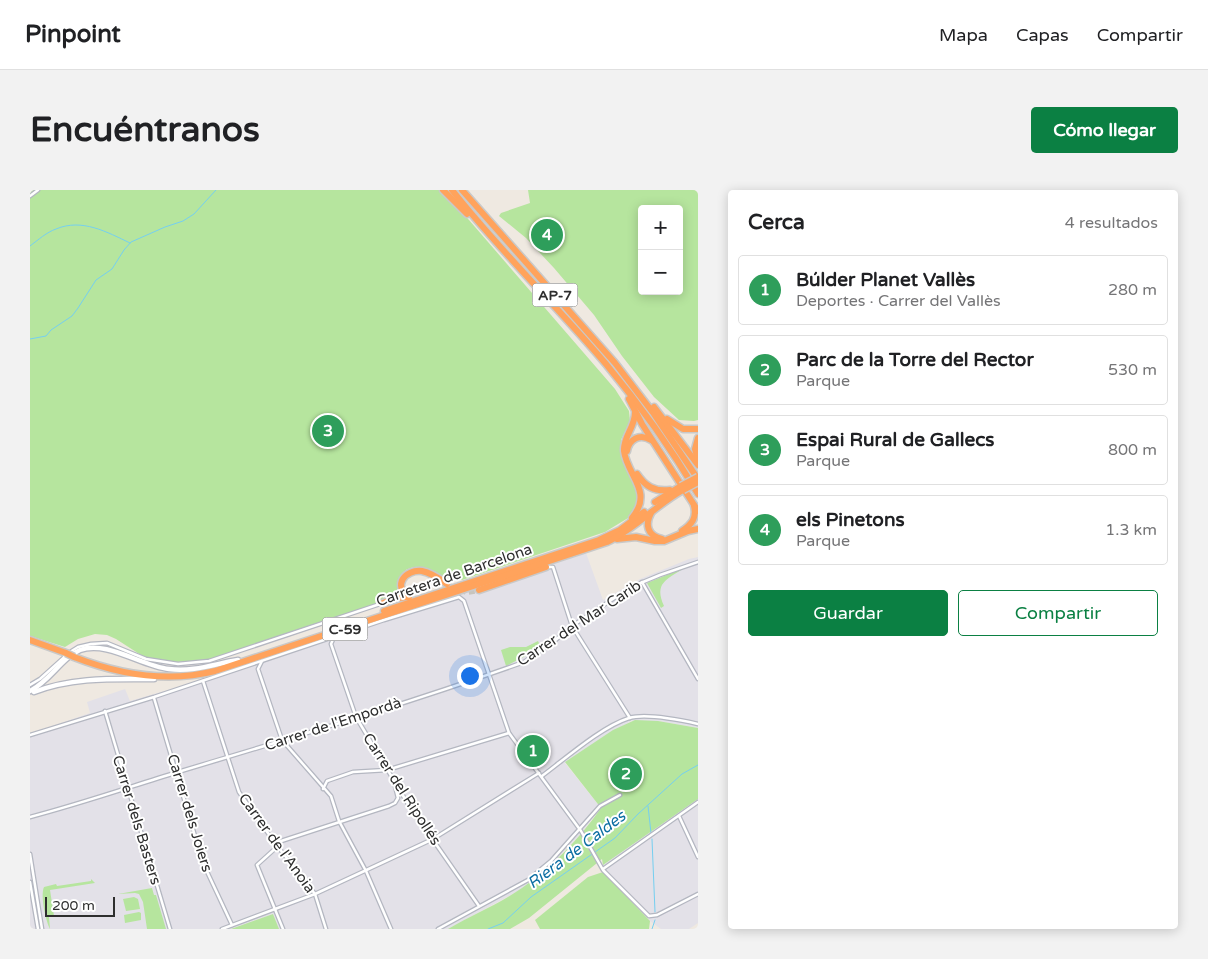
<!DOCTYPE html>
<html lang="es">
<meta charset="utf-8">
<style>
body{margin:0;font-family:"Varela Round",sans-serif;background:#f2f2f2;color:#202124}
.controls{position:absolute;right:15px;top:15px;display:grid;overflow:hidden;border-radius:5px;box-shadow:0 2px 12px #0003}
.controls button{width:45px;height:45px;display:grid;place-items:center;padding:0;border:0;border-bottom:1px solid #e0e0e0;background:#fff;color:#202124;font:25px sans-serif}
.scale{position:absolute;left:15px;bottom:12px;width:70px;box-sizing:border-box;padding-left:5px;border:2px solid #2e2e2e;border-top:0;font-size:14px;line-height:18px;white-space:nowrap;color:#2e2e2e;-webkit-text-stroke:4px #fff;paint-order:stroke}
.you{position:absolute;left:439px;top:485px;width:18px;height:18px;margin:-12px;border:4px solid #fff;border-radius:50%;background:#1a73e8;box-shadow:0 0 0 8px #1a73e833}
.badge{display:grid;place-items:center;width:32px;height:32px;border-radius:50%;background:#0b8043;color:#fff;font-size:16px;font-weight:700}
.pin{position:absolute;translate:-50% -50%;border:2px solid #fff;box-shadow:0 1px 5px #0006}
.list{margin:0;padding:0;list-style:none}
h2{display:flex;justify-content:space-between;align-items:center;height:65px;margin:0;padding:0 20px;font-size:21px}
h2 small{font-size:16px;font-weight:400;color:#757577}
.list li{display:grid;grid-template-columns:32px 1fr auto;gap:15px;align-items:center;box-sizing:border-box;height:70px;margin:0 10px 10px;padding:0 10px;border:1px solid #e0e0e0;border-radius:5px}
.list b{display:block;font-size:19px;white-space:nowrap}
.list p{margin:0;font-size:16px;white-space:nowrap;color:#757577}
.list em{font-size:16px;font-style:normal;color:#757577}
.actions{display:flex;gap:10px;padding:15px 20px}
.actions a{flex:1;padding:11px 0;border:1px solid #0b8043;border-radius:5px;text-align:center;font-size:18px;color:#0b8043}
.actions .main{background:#0b8043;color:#fff}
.map{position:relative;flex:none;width:668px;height:739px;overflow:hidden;border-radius:5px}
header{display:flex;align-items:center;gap:30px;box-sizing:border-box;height:70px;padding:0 25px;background:#fff;border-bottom:1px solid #e0e0e0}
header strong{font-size:24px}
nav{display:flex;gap:28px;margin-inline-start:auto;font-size:18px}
.intro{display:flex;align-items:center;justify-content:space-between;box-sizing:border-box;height:120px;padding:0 30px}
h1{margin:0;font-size:35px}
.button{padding:12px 22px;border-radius:5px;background:#0b8043;color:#fff;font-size:18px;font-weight:700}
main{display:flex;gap:30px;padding:0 30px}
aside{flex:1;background:#fff;border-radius:5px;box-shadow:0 2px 12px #0003}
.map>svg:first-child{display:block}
.industrial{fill:#e3e1e8}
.green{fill:#b6e59e;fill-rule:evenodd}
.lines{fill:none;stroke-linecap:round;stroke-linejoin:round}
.stream{stroke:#75cff0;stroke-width:1}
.highway-tunnel{stroke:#c8c4bd;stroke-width:6;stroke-dasharray:6 3;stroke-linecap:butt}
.street-casing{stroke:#b4b7c1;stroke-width:5}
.secondary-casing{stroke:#b4b7c1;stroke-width:7}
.highway-casing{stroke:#c9c9c9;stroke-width:9}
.street{stroke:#fff;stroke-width:2.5}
.secondary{stroke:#fff;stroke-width:4.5}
.highway{stroke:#ffa35c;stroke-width:6}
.highway-bridge-casing{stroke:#c9c9c9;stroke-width:9;stroke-linecap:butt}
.highway-bridge{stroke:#ffa35c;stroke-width:6}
.labels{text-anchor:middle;stroke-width:4;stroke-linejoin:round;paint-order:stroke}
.shield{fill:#fff;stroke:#6d6d6d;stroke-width:1}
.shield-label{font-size:14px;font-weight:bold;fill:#2e2e2e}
.street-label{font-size:15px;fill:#2e2e2e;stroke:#fff}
.water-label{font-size:16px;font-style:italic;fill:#0d6fa3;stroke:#fff}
</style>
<header>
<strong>Pinpoint</strong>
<nav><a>Mapa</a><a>Capas</a><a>Compartir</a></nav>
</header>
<div class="intro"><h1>Encuéntranos</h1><a class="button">Cómo llegar</a></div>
<main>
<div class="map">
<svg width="668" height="739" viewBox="0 0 668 739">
<rect width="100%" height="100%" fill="#efe9e1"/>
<g class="industrial">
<path d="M556,363l17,47 37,-21 49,-20 9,-2v171l-40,-7h-27l-66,42 36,45 -23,29 -32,33 -24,19 -74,40h-169l-6,-15 -42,15h-201v-195l60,-21 -3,-11 38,-13 5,12 45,-13z"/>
<path d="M668,609v124l-9,6h-28l-11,-8 -47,-49v-7z"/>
</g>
<g class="green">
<path d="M0,0h411l28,30 146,169 14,22 1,10 -9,19v17l16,34 -1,16 -3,8 -28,17 -143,48c-7,0 -13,-1 -20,-4 -12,-5 -33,-17 -42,1 -3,6 -3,9 -1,16h-11l-5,9 -175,58 -32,2 -32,-5 -28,-18 -9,-4 -12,-1 -17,5 -13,8 -35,-11z"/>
<path d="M498,0h170v230l-4,1 -15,-1 -25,-23 -32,-41 -28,-41 -40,-47 -28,-30 -27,-22 2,-3 29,-10zM612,19h37v82h-37z"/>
<path d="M654,378c-18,12 -30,15 -20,38l-3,2 -14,-25z"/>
<path d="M508,451l3,7 -35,18 -5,-16 9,-3h16z"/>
<path d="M605,530l23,1 40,7v71l-95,66 -1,-6 -73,59 -19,11h-62c24,-14 51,-25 74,-41 30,-21 58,-50 79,-80l-36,-46 48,-32z"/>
<path d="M573,682l47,49 -1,8h-109l-5,-9 53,-43z"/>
<path d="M61,689l4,4 -45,7 4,26 -5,1 1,12c-4,-8 -10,-33 -6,-42l12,-3 1,2 34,-5z"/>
<path d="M122,698l2,7h2l10,34h-19l-4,-27 -4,-8 -4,-1 -17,1z"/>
<path d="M104,707l4,2 2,10 -14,2 -3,-12z"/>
<path d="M109,722l2,1v7l-16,3 -1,-8z"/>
<path d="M243,724l6,15h-48z"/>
</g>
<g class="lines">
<g class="stream">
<path d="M0,56c8,-6 17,-14 26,-17 26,-11 51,3 74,14"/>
<path d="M0,149l16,-3 5,-6 21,-14 6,-8 18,-28 16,-11 12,-19 7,-8 34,-15 18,-6 11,-7 22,-24"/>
<path d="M618,616l3,27"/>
<path d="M622,649l3,73"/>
<path d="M458,739l15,-6 28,-26 84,-59 23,-24 44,-40 16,-9"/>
<path d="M622,739l3,-9"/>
</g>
<path class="highway-tunnel" d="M430,400l7,2 12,-2"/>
<g class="street-casing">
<g id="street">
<path d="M0,6l8,-6"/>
<path d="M517,377h6l19,59 58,92"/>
<path d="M612,392l56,97"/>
<path d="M304,447l-3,7 25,73 52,87 71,102"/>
<path d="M232,471l-4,8 24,71 49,56 8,25 27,50 25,58"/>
<path d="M173,491l36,111 36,51 40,51 11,35"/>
<path d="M0,495l10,-6 30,-27 8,-5 13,-3 16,-1 39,16 32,5 31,-3 174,-58"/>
<path d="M124,508l49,165 29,62"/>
<path d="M75,521l65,218"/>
<path d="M0,545l124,-38 230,-77 75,-23 5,4 45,132 72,98 22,39 46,46 8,-1 41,-21"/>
<path d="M512,586c23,-17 59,-49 87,-58 18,-5 51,2 69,6"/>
<path d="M293,599l4,-8 26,-9 34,-2 122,-37"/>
<path d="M649,626l19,41"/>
<path d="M0,627c50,-13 99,-30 148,-45 116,-35 232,-69 346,-110l28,-19 20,-17 59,-39 29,-12 38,-13"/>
<path d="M245,653l114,-37 6,-3 3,-5 -4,-16"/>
<path d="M248,656l-21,19 26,64"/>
<path d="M0,664l12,75"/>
<path d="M573,679l95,-67"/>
<path d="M0,692l8,47"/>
<path d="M192,739l93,-35 118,-55 106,-66"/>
<path d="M408,739l90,-49 23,-19 49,-55 20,-11"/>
</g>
</g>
<g class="secondary-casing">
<g id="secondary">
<path d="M0,501c20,-10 31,-33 50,-41 27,-10 61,16 89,19 25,3 45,-5 69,-9"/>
<path d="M4,502c39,-15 79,-13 120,-13"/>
</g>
</g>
<g class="highway-casing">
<g id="highway">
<path d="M413,0l24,24"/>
<path d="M422,0c48,61 104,115 154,174 34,41 65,84 92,130"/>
<path d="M432,0l153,173 39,51 44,65"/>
<path d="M599,209l13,25 56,87"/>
<path d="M624,217l44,58"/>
<path d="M637,229l16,10h15"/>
<path d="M668,248l-3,11 3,11"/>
<path d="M597,261c2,-12 13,-18 24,-11"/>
<path d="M607,284c8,12 17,18 33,16"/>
<path d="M625,312l26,-16"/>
<path d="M621,323c-6,11 -4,23 11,26"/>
<path d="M602,328c22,-27 -5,-42 -8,-67 -1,-14 11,-24 11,-38"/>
<path d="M652,341c10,-7 15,-13 12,-25"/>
<path d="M587,349l19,-2 19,4h9l24,-10 10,-2"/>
<path d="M449,400l67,-23"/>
<path d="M379,407c-17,-11 -4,-28 13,-26 10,2 18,8 25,13"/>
<path d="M353,413l14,-5 11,-1"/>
<path d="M354,421l215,-71 21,-10 24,-18"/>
<path d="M0,450l36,13"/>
<path d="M44,467c46,18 93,26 141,14l392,-129c28,-13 49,-37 76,-52"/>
</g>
</g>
<use href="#street" class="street"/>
<use href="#secondary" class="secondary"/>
<use href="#highway" class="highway"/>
<g class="highway-bridge-casing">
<g id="highway-bridge">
<path d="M651,296l17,-9"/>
<path d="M653,300l15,-8"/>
<path d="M36,463l8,4"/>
</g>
</g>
<use href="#highway-bridge" class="highway-bridge"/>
</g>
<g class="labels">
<g class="shield">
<rect x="502.5" y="93.5" width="45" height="23" rx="4"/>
<rect x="292.5" y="427.5" width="45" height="23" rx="4"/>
</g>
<g class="shield-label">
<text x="525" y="110">AP-7</text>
<text x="315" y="444">C-59</text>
</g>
<g class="street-label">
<text transform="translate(424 385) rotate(-19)" y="5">Carretera de Barcelona</text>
<text transform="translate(549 433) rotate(-33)" y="5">Carrer del Mar Carib</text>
<text transform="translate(303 534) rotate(-18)" y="5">Carrer de l'Empordà</text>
<text transform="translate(372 599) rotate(57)" y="5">Carrer del Ripollés</text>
<text transform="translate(160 623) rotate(73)" y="5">Carrer dels Joiers</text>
<text transform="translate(107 630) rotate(73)" y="5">Carrer dels Basters</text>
<text transform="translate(247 653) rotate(54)" y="5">Carrer de l'Anoia</text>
</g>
<g class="water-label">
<text transform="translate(546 659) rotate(-37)" y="6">Riera de Caldes</text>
</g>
</g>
</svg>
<div class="controls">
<button>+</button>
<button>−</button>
</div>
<div class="scale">200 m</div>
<div class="you"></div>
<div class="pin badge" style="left:503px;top:561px;background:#2e9e5b">1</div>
<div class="pin badge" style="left:596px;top:584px;background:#2e9e5b">2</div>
<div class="pin badge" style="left:298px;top:241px;background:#2e9e5b">3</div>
<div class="pin badge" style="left:517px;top:45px;background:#2e9e5b">4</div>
</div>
<aside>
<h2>Cerca<small>4 resultados</small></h2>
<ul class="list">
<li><span class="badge" style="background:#2e9e5b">1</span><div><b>Búlder Planet Vallès</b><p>Deportes · Carrer del Vallès</p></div><em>280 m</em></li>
<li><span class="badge" style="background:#2e9e5b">2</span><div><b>Parc de la Torre del Rector</b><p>Parque</p></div><em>530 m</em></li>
<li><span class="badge" style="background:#2e9e5b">3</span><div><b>Espai Rural de Gallecs</b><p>Parque</p></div><em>800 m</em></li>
<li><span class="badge" style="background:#2e9e5b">4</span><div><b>els Pinetons</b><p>Parque</p></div><em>1.3 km</em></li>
</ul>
<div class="actions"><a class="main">Guardar</a><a>Compartir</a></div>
</aside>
</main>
